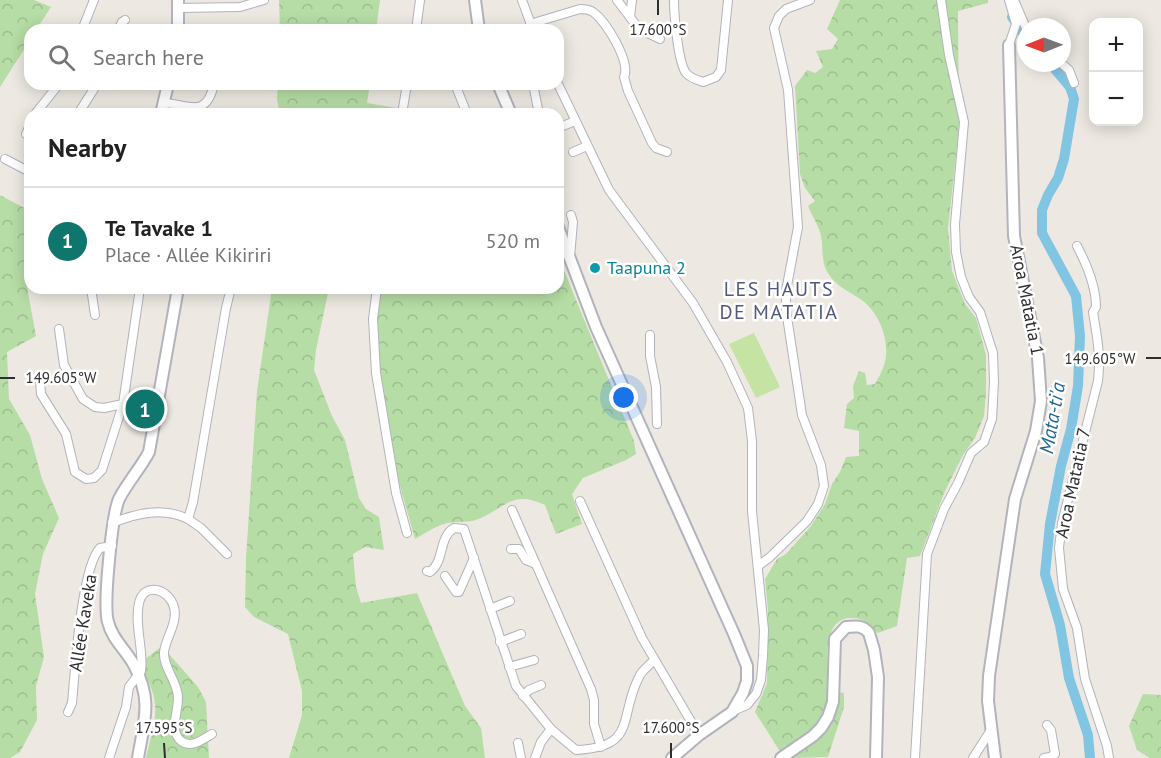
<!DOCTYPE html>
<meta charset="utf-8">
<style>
body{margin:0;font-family:"PT Sans",sans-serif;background:#f2f2f2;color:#222}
.controls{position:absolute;right:18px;top:18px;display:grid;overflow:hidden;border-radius:12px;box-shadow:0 3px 15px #0003}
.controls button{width:54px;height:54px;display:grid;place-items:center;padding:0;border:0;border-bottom:2px solid #e0e0e0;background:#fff;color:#222;font:30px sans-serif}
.compass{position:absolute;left:1017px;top:18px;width:54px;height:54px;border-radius:50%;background:#fff;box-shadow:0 3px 15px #0003;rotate:269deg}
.you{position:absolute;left:624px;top:398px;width:21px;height:21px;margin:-15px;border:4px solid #fff;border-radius:50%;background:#1a73e8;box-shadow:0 0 0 9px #1a73e833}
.badge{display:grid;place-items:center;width:39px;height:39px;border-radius:50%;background:#0f766e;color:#fff;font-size:20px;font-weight:700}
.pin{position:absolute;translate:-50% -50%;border:3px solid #fff;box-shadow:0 2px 6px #0006}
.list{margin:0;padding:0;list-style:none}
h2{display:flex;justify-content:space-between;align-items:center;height:78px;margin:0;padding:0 24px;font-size:26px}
h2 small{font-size:20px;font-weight:400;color:#767676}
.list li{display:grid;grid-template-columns:39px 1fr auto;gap:18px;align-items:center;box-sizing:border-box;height:108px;padding:0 24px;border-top:2px solid #e0e0e0}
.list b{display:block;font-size:22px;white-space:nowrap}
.list p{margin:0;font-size:20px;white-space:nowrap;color:#767676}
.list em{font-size:20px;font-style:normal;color:#767676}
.icon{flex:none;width:33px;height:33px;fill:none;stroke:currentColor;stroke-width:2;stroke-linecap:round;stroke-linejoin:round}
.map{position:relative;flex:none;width:1161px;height:758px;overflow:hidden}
.search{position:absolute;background:#fff;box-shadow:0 3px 15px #0003;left:24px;top:24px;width:540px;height:66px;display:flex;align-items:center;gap:15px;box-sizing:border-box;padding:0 21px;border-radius:18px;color:#767676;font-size:22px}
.panel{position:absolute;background:#fff;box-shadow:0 3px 15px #0003;left:24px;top:108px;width:540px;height:186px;border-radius:18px}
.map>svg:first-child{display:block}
.forest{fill:url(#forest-crowns)}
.pitch{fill:#c5e3a2}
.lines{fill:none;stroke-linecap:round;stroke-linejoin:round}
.river{stroke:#81c5e3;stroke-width:10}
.street-casing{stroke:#b2b3bc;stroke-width:10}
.secondary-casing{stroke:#b2b3bc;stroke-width:14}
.street{stroke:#fff;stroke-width:8}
.secondary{stroke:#fff;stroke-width:10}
.ticks{fill:none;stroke:#2e2e2e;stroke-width:2}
.culture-dot{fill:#0f9aa8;stroke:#fff;stroke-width:2}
.labels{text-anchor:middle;stroke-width:5;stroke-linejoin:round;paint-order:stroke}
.culture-label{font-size:18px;fill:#0d838f;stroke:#fff;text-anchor:start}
.street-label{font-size:18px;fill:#2e2e2e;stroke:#fff}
.neighbourhood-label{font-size:20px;letter-spacing:1.5px;fill:#52587a;stroke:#fff}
.water-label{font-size:20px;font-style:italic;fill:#1d6592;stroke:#fff}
.ticks-label{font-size:15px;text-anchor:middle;fill:#2e2e2e;stroke:#fff;stroke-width:5;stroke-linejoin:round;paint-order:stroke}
</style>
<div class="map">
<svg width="1161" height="758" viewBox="0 0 1161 758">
<defs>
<pattern id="forest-crowns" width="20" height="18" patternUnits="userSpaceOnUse" patternTransform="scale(1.5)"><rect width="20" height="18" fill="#b6dda5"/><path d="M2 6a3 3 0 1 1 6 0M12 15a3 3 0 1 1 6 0" fill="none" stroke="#9dbe8e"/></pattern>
</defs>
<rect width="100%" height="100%" fill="#ede9e2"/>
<g class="forest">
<path d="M0,0h34l17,7 -15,23h-6v10l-30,47z"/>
<path d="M279,0h101l-4,30h-96z"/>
<path d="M840,0h148v3l-30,8 1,117 -11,101 4,42 13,33 11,14 10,37v38l-2,23 -9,22 -12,17 -18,36 -25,65 -13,2 -10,68 -19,7c-8,-9 -15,-16 -28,-15 -30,1 -22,52 -22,73l16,2v14l-16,50 -44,1 -29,-46 12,-29 1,-72 -3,-32 12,-20 9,-5 25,-28 14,-22 7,-20 8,-12 6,-15 13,-1v-25l-15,-3 3,-24 7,-6 -1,-12 6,-15 6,2 2,12 8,-1c3,-5 6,-11 8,-16 9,-22 -2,-53 -20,-67 -12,-9 -25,-13 -33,-25 -10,-13 -6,-25 -9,-40 -2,-10 -9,-20 -13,-30l7,-5 -10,-13 -5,-14 -5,-88 12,-16 8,3 8,-6 -7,-16 16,-2 6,-10 -11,-10z"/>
<path d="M278,84h92l-3,19 30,5 -1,6h-116l-3,-14z"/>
<path d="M0,195l30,16v69l-4,2 10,54 -29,16 2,47 21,36 12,44 17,39 -16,36 -8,40 9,63 -8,29 1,34 -17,32 -10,6h-10z"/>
<path d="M558,256l76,185 2,13 -10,6 -43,18 -11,16 10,30 -26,10 -11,-29c-32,-15 -38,1 -64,13 -11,6 -25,2 -37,6 -10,3 -20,10 -29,15l-17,-60 -16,-91 -7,-68 7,-32h176z"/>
<path d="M272,288h57l-13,62 -2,20 18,46 13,24 14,58 7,11 13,8 5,33 -19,-3 -12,7 3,33 5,16 56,-10 48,113 16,22 4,30h-196l13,-43v-24l-14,-57 -34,-17 -9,-10 1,-49 11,-167z"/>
<path d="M162,646l36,41 8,15 3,56h-63c10,-42 17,-55 -7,-94z"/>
<path d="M1143,694l18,1v63h-11l-13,-8 -8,-24z"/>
</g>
<path class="pitch" d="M754,333l26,54 -24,11 -27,-54z"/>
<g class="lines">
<g class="river">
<path d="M1012,17l14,21"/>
<path d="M1050,63l20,24 4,12 -10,60 -6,19 -10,17 -6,15v23l34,63 4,40 -2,50 -7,43 -10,37 -11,58 -5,50 15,51 9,53 19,57 2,23"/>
</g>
<g class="street-casing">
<g id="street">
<path d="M522,0l11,30"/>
<path d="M617,0l22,29 21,10"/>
<path d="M674,0c0,15 4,62 12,73 4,5 11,7 17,9l13,-5 5,-7 7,-70"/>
<path d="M1009,0l7,24 -7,21"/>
<path d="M1014,0l12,28"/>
<path d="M178,8l62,-1 24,-7"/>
<path d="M630,17l2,-17"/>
<path d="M530,24l50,-15c5,0 9,0 13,3 13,9 38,50 31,65l4,14 24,52 4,5 11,4"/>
<path d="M82,30l12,-30"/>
<path d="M118,30l4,-8 3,-2"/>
<path d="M416,30l4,-30"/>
<path d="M1061,63l8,7 5,13"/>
<path d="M455,84l12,30"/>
<path d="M533,84l6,30"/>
<path d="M558,84l51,106 84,113 34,59 21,46 4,33v70l12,119 -1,26 -2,24 -5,14 -9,11 -14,6"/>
<path d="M164,103c24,1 42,17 50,-19"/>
<path d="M35,114l24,-30"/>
<path d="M78,114l19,-30"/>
<path d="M402,114l5,-30"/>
<path d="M558,128l17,-7"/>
<path d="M26,134l4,-9"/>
<path d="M573,152l14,-6"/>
<path d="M5,159l25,13"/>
<path d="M1077,246c10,19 19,40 19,61l-3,5c4,25 8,43 5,69l-36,142 -3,25 4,41 14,39 8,51 22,67 2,12"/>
<path d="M570,257l3,-35 -2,-7"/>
<path d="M91,288l4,27"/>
<path d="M377,288l-4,31 3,54 20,120 11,40"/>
<path d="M59,329l5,36 19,34 12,8 9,1 19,-4"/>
<path d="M650,335v21l6,31 1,37"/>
<path d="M40,381l1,13 25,40 9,38 11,7 8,-1 8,-8 21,-66 17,-116"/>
<path d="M580,501l62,137 57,97"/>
<path d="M512,510l79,179 3,11v24l7,23"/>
<path d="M188,519l13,9 26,26"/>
<path d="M112,523c25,-10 51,-16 76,-4l5,-17 33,-194 5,-20"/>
<path d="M511,549h8l7,11 10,4"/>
<path d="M758,566l12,-9 37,-36 11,-17 6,-18 -3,-21 -19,-50 -16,-105v-19l12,-64 -10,-137 -14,-62 5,-12 7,-7 24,-9"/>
<path d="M427,571l3,1c15,-11 8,-34 24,-44l10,1 52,157 35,43 25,21c62,-3 42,-32 63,-73 3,-7 10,-11 15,-17"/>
<path d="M445,576l11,16h3l15,-34"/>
<path d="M490,609l20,-8"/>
<path d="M500,642l21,-8"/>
<path d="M509,667l25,-7"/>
<path d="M523,696l6,-6 12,-5"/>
<path d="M68,712l4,-9c3,-31 9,-135 28,-155l12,-2"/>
<path d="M518,743l3,15"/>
<path d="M109,758l17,-51 3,-20 12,-16c3,-21 -7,-46 -2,-68 5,-22 30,-14 35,4 4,16 -8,30 -10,45 -1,13 10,26 13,39 5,15 -9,35 2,48 10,11 23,1 33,-5"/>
<path d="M535,758l6,-16 10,-13"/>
<path d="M915,758l12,-204 17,-45 14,-26 13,-30 13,-11 8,-23 2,-37 -1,-29 -13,-41 -11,-15 -8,-20 -5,-25 -1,-28 9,-102 -15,-67 -8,-55"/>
<path d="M973,758l18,-28"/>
<path d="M1044,758l6,-1 5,-3 -4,-24 -4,-5"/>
</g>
</g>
<g class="secondary-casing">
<g id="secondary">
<path d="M475,0l4,30"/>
<path d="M178,30v-30"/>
<path d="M498,84l13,30"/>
<path d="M161,114l7,-30"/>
<path d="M558,227l38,100 138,307 13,32v15l-4,12 -11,19 -33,23 -27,23"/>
<path d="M138,758c6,-37 15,-57 -4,-93 -8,-15 -22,-26 -26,-43 -5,-17 4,-107 11,-123 8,-16 21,-30 30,-47l29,-164"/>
<path d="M781,758l32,-22 8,-8 7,-11 5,-15 2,-63 11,-12c9,-1 17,-2 23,6l5,17 4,27 -2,81"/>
<path d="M995,758l-7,-57 1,-25 26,-177 21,-68 5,-30 -3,-43 -24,-122 -5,-191"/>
</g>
</g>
<use href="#street" class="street"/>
<use href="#secondary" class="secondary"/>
</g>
<path class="ticks" d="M658,0v15M1146,358h15M0,378h15M164,743l1,15M671,743v15"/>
<circle class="culture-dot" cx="595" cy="268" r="6"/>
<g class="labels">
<g class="culture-label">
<text x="607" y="274">Taapuna 2</text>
</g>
<g class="street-label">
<text transform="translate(1027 300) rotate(79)" y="6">Aroa Matatia 1</text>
<text transform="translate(1073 483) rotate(-78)" y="6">Aroa Matatia 7</text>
<text transform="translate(83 623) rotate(-81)" y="6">Allée Kaveka</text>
</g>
<g class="neighbourhood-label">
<text x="779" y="296">LES HAUTS<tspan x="779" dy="23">DE MATATIA</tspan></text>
</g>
<g class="water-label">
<text transform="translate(1052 418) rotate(-80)" y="7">Mata-ti'a</text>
</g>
</g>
<g class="ticks-label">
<text x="658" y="35">17.600°S</text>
<text x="1100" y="364">149.605°W</text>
<text x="61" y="383">149.605°W</text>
<text x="164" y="733">17.595°S</text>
<text x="671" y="733">17.600°S</text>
</g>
</svg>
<div class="controls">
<button>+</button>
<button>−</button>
</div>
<svg class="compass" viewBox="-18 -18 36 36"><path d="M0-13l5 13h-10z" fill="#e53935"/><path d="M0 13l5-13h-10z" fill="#767676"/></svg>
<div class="you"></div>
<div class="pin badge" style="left:145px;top:409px">1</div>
<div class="search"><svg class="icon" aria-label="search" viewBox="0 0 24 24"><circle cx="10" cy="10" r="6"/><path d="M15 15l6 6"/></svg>Search here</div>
<section class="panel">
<h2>Nearby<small></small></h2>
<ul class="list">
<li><span class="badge">1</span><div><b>Te Tavake 1</b><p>Place · Allée Kikiriri</p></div><em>520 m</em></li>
</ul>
</section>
</div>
